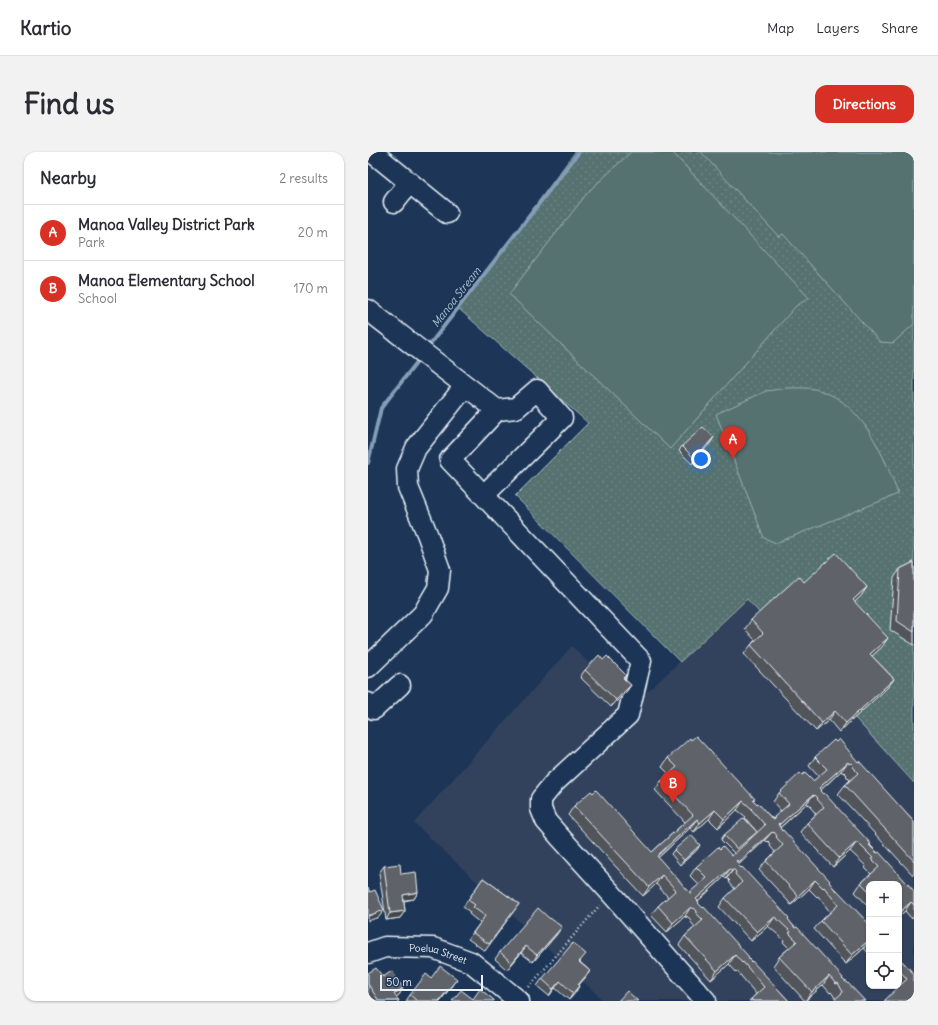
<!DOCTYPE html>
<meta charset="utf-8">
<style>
body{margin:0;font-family:Delius,sans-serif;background:#f2f2f3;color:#2b2b33}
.controls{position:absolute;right:12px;bottom:12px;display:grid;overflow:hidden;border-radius:8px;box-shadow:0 1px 3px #0004}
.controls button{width:36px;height:36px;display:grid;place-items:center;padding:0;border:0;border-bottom:1px solid #e1e1e2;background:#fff;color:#2b2b33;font:20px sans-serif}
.scale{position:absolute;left:12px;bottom:10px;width:103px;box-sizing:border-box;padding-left:4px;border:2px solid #e8f1f8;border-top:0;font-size:11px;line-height:14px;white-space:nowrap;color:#e8f1f8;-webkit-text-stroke:3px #1d3557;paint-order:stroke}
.you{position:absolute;left:333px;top:307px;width:14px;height:14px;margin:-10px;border:3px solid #fff;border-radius:50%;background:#1a73e8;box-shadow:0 0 0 6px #1a73e833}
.badge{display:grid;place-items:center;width:26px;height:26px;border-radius:50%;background:#d93025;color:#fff;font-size:13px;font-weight:700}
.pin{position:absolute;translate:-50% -33px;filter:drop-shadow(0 1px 2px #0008)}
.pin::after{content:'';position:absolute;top:21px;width:14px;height:12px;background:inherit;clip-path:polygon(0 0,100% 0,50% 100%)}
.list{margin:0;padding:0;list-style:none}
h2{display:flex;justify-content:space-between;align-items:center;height:52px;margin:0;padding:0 16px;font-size:17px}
h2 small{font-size:13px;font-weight:400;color:#7c7c81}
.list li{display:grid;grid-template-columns:26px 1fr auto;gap:12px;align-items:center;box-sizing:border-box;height:56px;padding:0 16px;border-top:1px solid #e1e1e2}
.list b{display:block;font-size:15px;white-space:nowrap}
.list p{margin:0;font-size:13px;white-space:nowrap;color:#7c7c81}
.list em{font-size:13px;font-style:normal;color:#7c7c81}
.icon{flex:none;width:22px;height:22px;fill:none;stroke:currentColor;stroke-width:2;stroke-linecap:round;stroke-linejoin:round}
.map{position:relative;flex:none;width:546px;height:849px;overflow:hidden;border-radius:12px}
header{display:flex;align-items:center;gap:24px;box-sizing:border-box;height:56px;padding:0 20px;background:#fff;border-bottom:1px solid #e1e1e2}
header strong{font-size:19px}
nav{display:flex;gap:22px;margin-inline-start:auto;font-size:14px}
.intro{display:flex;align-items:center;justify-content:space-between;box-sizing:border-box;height:96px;padding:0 24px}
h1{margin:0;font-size:28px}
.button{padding:10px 18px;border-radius:12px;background:#d93025;color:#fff;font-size:14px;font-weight:700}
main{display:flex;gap:24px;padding:0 24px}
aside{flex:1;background:#fff;border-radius:12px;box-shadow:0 1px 3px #0004}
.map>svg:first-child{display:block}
.built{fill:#30435c;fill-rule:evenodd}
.grass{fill:url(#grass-dots);stroke:#9eb1b4}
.garden{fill:#54716f;stroke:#9eb1b4}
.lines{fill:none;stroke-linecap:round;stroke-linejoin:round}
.stream{stroke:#849eb6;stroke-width:4}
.minor-casing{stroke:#e8f1f8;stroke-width:23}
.path{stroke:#e8f1f8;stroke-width:2.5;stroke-dasharray:1 3;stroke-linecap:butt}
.minor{stroke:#1d3557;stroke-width:20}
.wall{fill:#51555a;stroke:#e8f1f8;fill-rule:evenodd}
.shaded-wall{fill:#42454a;stroke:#e8f1f8}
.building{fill:#5e6369;stroke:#e8f1f8;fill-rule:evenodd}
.labels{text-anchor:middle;stroke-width:4;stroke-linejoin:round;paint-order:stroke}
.street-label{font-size:10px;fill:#e8f1f8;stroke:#1d3557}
.water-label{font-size:11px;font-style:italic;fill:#aec1d2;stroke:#1d3557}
</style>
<header>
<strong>Kartio</strong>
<nav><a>Map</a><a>Layers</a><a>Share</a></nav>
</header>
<div class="intro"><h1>Find us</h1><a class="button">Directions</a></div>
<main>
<aside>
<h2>Nearby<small>2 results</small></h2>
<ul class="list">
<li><span class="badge">A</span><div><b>Manoa Valley District Park</b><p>Park</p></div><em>20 m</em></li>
<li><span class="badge">B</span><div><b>Manoa Elementary School</b><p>School</p></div><em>170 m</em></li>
</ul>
</aside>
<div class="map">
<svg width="546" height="849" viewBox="0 0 546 849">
<defs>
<pattern id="grass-dots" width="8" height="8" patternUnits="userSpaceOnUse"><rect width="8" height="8" fill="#54716f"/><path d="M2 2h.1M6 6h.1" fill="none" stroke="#6d8684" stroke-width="1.8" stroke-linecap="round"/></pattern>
</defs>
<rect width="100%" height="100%" fill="#1d3557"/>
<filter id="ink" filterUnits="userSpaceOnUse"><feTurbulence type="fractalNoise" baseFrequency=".025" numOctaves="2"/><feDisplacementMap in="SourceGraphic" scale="8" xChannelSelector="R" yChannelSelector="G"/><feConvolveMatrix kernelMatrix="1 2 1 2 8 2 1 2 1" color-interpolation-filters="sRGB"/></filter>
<g filter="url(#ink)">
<path class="built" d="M379,447l167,184v218h-310l-190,-178 158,-177 59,61zM501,732h30v102h-30z"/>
<path class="grass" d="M207,0h339v631l-167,-184 -67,63 -165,-166 73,-73 -129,-114z"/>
<g class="garden">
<path d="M263,0h41l137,146 -13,8 -126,143 -161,-155 79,-102z"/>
<path d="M333,0h209l4,4v168l-21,19 -13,-1 -97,-108 -4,3z"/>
<path d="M420,236c11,0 23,-1 33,3 41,12 64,66 77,103l-122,49 -12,-5 -48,-124 50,-23z"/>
</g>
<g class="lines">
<g class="stream">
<path d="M59,196l152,-196"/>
<path d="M0,311l13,-55 40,-51"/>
</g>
<g class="minor-casing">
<g id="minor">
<path d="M4,0l75,61"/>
<path d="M26,50l15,-19"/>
<path d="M0,158l129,100 -47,50 191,201 -13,54 -74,68 -13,16v10l5,12 13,15 51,56 96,109"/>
<path d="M116,343l78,-77 -25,-28 -21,18 -19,2"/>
<path d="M0,515l55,-53 15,-26 2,-18 -12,-34 -20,-49 -1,-18 9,-21 49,-62"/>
<path d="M0,551l6,6 26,-24"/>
<path id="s1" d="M0,801l17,-6 48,1 38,14 48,39"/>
</g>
</g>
<path class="path" d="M161,835l71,-82"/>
<use href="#minor" class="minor"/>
</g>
<g class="wall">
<path d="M346,285l-3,5 -19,22 -13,-13 3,-5z"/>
<path d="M546,410v83l-24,-15 4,-52 6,-9z"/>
<path d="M436,430l63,5 -6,9 -7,6 28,45 -10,9 22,23 -7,9 -48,44 -10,-12 -13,11 -72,-77 7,-9 4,-5 -10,-11 6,-9z"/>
<path d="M235,508l23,15 -2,4 7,6 -5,7 -15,15 -31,-30 5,-7z"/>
<path d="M447,605l43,5 56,60v52l-1,1 -75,-81 7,-9 5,-5 -4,-4 1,-1 -3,-3 -1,1 -2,-2 -21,20 50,54 44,46v27l-1,-1 -1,2 -7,-8 -6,5v-32h-30v23l-14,-15 6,-9 10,-9 -6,-6 1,-2 -16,-15 -17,16 -33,-35 7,-9 9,-9 -5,-6 1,-1 -3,-3 -1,1 -1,-2 -27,25 2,3 47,52 40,41v30l-5,-6 -18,16 -5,-5 -27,-30 7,-8 9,-9 -12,-16 -1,1 -8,-8 -18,16 -3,-4 -29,-31 7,-9 9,-9 -5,-6 1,-2 -3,-3 -1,1 -2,-2 -27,25 104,114 23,22 -29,-2 -5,-7 -1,1 -7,-8 -18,16 -32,-35 6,-9 10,-9 -6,-6 1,-2 -16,-14 -17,15 -32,-34 6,-9 10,-9 -6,-7 1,-1 -3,-3 -1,1 -2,-2 -26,24v3l50,54 41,43h-40l7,-7 -19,-23 -1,1 -7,-8 -18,16 -32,-35 6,-9 10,-9 -5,-6 1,-1 -4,-4 -1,2 -1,-2 -18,16 -16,-17 7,-9 10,-9 -12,-13 -13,12 -75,-81 6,-9 78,46 33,-30 -30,-32 6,-9 8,-7 -7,-7 6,-9 86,43 19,18 8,-8 -8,-9 6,-9 23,-18 11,6 6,-4 -10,-11zM369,658l9,7 -1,1 12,14 -33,3 -3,5 13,13 -2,3 -12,-7 -24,18 -6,9 9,9 -9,8 -32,-35 32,-30 4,4 15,-13 9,9z"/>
<path d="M306,698h23l-17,15 -9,-11z"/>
<path d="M16,714l17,8 17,18 -4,7 -10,2 1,10 -5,7 -14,2 -7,-47z"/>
<path d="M115,726l36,26 -34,47 -17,-12 12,-16 -11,-9 1,-2 -7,-5z"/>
<path d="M189,782l-24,28 -12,-9 -14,17 -12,-11 5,-7z"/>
<path d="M531,806l15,16 -14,12h-1z"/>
<path d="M213,808l-1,2 10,9 -12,14 1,1 -4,7 -6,7 -14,-12 -6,8 -12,-10 5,-7z"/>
<path d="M0,821l15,4 20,11 -4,7 -3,2 3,4h-31z"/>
<path d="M63,826l21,8 -12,15h-34l4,-6z"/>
</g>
<g class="shaded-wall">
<path d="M346,285l-3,5 -19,22 3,-5z"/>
<path d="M499,435l-6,9 -14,13 6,-9z"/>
<path d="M520,486l-6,9 -18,16 6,-9z"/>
<path d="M526,527l-7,9 -48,44 7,-9z"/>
<path d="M263,533l-5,7 -15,15 5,-7z"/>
<path d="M467,559l-6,9 -13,11 6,-8z"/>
<path d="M480,610l-7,9 -28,26 6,-9z"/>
<path d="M445,643l-6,8 -33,30 6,-9z"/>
<path d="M375,649l-6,9 -19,18 6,-9z"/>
<path d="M347,658l-6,9 -15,13 6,-9z"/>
<path d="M329,667l-7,9 -40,37 7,-9z"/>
<path d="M404,680l-7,8 -32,30 -7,9 13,-17z"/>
<path d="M489,690l-7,9 -17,16 6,-9z"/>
<path d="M332,693l-3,5 -17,15 4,-5z"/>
<path d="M362,717l-6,8 -34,31 -5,8 -18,16 6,-9 23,-24z"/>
<path d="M294,723l-6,9 -13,12 6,-9z"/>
<path d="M447,728l-6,9 -18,16 7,-9z"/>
<path d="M50,740l-4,7 -16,2 5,-6z"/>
<path d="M543,750l-6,9 -6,5v-3z"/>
<path d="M16,758l-5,7 -11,4v-5z"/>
<path d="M37,759l-5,7 -14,2 4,-7z"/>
<path d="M407,765l-7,9 -17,15 6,-9z"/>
<path d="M194,775l-5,7 -24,28 4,-7z"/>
<path d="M501,788l-5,8 -18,16 6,-9z"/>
<path d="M158,794l-5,7 -14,17 5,-7z"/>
<path d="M367,803l-6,9 -18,16 6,-9z"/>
<path d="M222,819l-5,7 -12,14 5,-7z"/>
<path d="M461,824l-6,9 -18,16 7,-9z"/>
<path d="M89,827l-17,22h-1z"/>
<path d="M192,829l-5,7 -6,8 4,-7z"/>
<path d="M211,834l-4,7 -6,7 4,-7z"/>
<path d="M35,836l-4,7 -9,6 4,-7z"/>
</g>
<g class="building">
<path d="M335,275l11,10 -19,22 -13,-13z"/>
<path d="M468,401l31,34 -14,13 35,38 -18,16 24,25 -48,44 -11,-12 -13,12 -71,-78 12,-12 -12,-13 48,-44 5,6z"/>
<path d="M546,410v70l-17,-11 3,-52z"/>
<path d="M231,503l4,5 4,-4 19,19 -3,3 8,7 -15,15 -31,-30z"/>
<path d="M328,584l59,63 -2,1 4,4 1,-1 15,17 2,-1 -1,-2 15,-13 -10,-11 21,-20 2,2 3,-2 8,8 14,-12 -12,-12 19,-17 2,2 3,-3 19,23 1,-1 55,61v39l-69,-76 13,-12 -6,-6 2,-1 -3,-3 -2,1 -1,-2 -29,26 2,2 -1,1 3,3 1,-1 47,51 -2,1 8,8 2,-1 35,39v14l-3,-3 -12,11v-29h-30v7l-8,-8 18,-16 -8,-8 2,-1 -16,-16 -18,16 -32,-35 17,-16 -7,-8 1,-1 -3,-3 -1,1 -1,-1 -33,29 -1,-1 -1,1 4,7 1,-1 47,51 -1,1 7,9 1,-1 32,34v16l-17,15 -31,-34 17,-16 -14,-18 -1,1 -8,-8 -17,16 -32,-35 17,-16 -7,-8 1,-1 -3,-4 -1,1 -1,-1 -33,30 -2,-2 -1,1 3,3 -1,1 3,3 1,-1 47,51 -1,1 7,9 2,-1 46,51 -1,1 4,3h1l18,19h-32l10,-9 -5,-9 -2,1 -7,-8 -17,16 -33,-35 18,-16 -8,-8 2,-1 -16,-15 -18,15 -32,-34 17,-16 -7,-8 1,-2 -3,-3 -1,1 -2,-1 -34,30 3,3 -1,1 5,5 1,-1 45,50 -1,1 3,4 1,-1 37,40h-36l-2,-2 13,-12 -21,-25 -1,1 -7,-8 -18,16 -32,-35 18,-16 -7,-7 1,-2 -3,-3 -2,1 -1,-2 -18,16 -15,-17 18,-16 -14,-15 -13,12 -75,-81 17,-15 2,2 3,-3 56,62 41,-37 -32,-34 16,-14 -9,-9 22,-20 1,2zM375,649l9,8h-1l14,16 -33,31 -9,-10 -3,3 -2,-2 -22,20 11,11 -16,13v3l-34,-38 40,-37 3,4 15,-13 9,9z"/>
<path d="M376,666l13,14 -20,17 -13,-14z"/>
<path d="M323,683l9,10 -16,15 -10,-10z"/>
<path d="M32,712l1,10 15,-2 2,20 -15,3 2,16 -15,2 -6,-47z"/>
<path d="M115,726l36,26 -30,40 -16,-11 12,-17 -12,-9 2,-2 -7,-5z"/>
<path d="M0,736l2,4 5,-2 9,20 -16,6z"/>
<path d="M170,756l12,11v-1l12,9 -25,28 -11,-9 -14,17 -12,-11z"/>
<path d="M205,791l13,11 -7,8 11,9 -12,14 1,1 -6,7 -13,-12 -7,8 -11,-10z"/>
<path d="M531,806l15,16v-1v28h-30l23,-22 -8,-9z"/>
<path d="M72,814l17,13 -18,22h-22l-7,-6 16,-21 5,4z"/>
<path d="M8,816l7,9 9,-6 11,17 -9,6 5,7h-20l-11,-17v-11z"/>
<path d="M112,837l14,11v1h-42l9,-11 12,9z"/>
<path d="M259,839l11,10h-20z"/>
<path d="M0,844l3,5h-3z"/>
</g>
</g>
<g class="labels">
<g class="street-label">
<text dy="4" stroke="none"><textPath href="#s1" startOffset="72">Poelua Street</textPath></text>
</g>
<g class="water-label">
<text transform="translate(88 145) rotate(-52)" y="4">Manoa Stream</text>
</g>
</g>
</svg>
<div class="controls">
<button>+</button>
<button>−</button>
<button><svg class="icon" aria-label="locate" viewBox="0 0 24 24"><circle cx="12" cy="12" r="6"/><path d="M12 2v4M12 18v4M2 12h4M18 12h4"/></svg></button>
</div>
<div class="scale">50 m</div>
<div class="you"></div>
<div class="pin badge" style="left:365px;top:307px">A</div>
<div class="pin badge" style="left:305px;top:651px">B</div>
</div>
</main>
